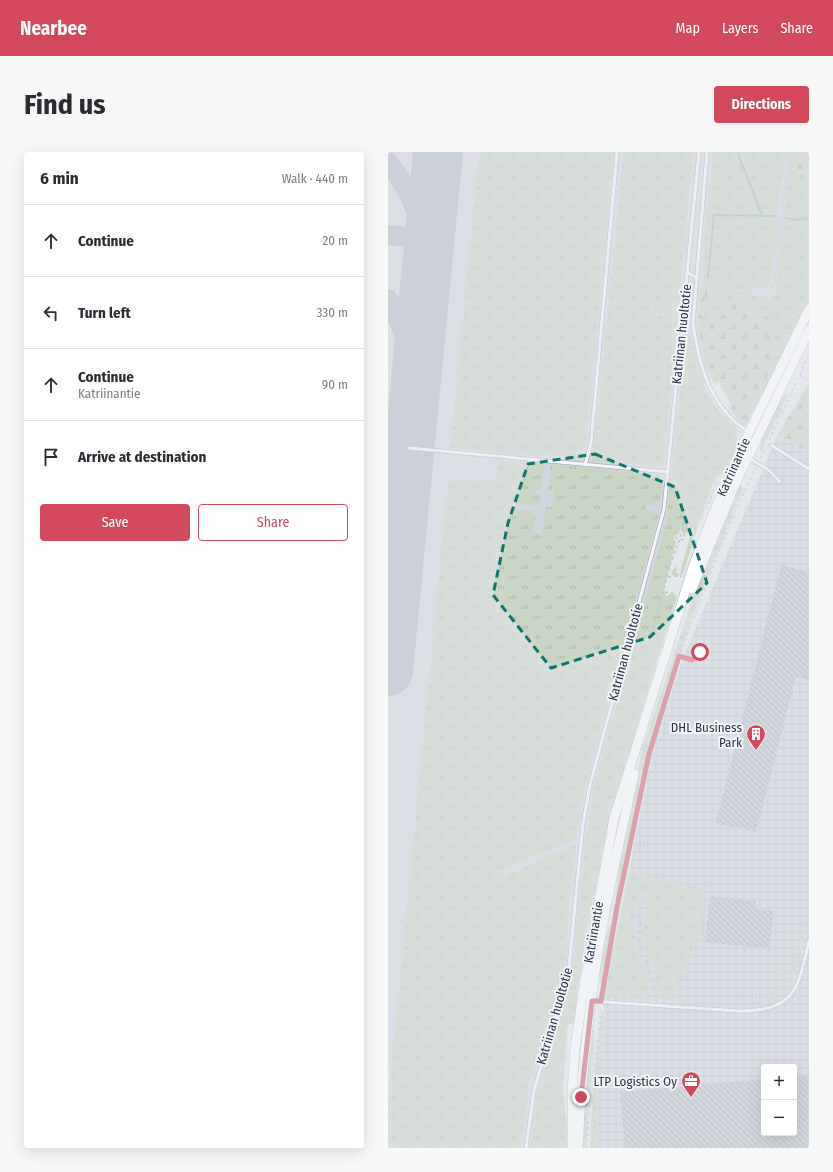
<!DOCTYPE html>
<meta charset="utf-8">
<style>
body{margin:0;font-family:"Fira Sans Condensed",sans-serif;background:#f7f7f7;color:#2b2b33}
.controls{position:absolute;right:12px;bottom:12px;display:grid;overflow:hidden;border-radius:4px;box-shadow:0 4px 16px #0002}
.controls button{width:36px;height:36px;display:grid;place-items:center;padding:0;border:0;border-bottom:1px solid #e1e1e2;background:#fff;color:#2b2b33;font:20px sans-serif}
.stop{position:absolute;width:12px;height:12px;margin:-9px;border:3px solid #d1495b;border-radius:50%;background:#fff}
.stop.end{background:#d1495b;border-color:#fff;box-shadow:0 1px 4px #0008}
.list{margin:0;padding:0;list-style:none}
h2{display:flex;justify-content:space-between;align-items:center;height:52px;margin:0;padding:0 16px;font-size:17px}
h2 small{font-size:13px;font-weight:400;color:#7c7c81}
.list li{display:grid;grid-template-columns:26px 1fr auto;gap:12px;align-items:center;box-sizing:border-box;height:72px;padding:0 16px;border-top:1px solid #e1e1e2}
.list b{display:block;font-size:15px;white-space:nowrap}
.list p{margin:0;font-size:13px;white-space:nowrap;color:#7c7c81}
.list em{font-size:13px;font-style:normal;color:#7c7c81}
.actions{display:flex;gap:8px;padding:12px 16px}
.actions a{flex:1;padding:9px 0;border:1px solid #d1495b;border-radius:4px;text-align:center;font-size:14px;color:#d1495b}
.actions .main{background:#d1495b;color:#fff}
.icon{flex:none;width:22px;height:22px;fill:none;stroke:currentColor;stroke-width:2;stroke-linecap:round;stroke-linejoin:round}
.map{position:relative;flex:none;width:421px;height:996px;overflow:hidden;border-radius:4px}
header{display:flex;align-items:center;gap:24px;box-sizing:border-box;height:56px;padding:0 20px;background:#d1495b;color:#fff}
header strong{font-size:19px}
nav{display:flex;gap:22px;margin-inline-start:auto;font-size:14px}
.intro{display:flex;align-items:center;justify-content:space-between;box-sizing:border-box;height:96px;padding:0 24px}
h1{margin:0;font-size:28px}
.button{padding:10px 18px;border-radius:4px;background:#d1495b;color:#fff;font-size:14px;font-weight:700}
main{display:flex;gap:24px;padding:0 24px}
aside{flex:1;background:#fff;border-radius:4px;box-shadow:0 4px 16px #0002}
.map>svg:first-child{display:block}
.built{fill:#d2d6de}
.industrial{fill:url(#industrial-grid);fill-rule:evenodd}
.grass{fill:url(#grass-tufts)}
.forest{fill:url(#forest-firs)}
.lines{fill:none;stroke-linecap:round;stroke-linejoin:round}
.stream{stroke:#9fb4cc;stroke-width:2}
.taxiway{stroke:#b0b6c1;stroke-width:20}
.runway{stroke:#b0b6c1;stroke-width:50}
.building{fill:url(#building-back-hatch)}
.service-casing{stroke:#a9aeb7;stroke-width:4.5}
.secondary-casing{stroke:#a9aeb7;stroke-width:10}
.path{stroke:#c2c5cb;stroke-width:1.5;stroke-dasharray:3 3;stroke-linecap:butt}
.service{stroke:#f7f8fa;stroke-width:3}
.secondary{stroke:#fff;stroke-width:9}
.route{stroke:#d1495b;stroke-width:5}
.marked{fill:none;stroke:#0f766e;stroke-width:3;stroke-dasharray:8 5;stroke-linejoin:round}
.labels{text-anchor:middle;stroke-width:4;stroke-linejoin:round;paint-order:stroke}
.street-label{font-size:13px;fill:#2b3445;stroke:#f4f6f9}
.poi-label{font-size:13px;fill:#2b3445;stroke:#f4f6f9;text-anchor:end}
</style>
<header>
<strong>Nearbee</strong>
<nav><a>Map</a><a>Layers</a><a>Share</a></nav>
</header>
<div class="intro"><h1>Find us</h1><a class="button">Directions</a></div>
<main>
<aside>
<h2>6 min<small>Walk · 440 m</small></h2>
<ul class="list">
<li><svg class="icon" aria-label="ahead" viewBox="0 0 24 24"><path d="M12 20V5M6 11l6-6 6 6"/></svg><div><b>Continue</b></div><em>20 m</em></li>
<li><svg class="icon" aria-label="left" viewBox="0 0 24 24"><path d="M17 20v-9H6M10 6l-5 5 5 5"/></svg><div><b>Turn left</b></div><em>330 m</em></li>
<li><svg class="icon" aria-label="ahead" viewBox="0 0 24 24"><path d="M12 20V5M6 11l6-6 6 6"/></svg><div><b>Continue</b><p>Katriinantie</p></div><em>90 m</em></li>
<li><svg class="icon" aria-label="arrive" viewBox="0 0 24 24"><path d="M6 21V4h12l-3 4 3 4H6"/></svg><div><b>Arrive at destination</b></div></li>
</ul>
<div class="actions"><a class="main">Save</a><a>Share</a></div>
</aside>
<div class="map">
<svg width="421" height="996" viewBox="0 0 421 996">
<defs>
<pattern id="industrial-grid" width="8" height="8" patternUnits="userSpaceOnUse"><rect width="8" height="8" fill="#d2d6de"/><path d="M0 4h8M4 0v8" fill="none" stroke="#b4b8c0"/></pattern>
<pattern id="grass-tufts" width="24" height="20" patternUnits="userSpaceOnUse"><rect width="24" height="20" fill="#c9d6c5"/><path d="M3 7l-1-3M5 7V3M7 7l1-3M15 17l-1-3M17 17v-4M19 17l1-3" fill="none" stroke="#adb8ab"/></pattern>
<pattern id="forest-firs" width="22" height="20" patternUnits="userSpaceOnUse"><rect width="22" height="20" fill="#c9d6c5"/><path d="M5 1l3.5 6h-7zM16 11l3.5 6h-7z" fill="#adb8ab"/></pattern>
<pattern id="building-back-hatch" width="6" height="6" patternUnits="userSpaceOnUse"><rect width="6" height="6" fill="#bbc0ca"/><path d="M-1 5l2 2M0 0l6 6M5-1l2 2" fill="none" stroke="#989da6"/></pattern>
</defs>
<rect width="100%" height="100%" fill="#e4e7ec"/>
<path class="built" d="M0,0h408l-16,152 -91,97 -21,159 -99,442 -11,33 -1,113h-169z"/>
<path class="industrial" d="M390,282l31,19v695h-212v-54l7,-75 -1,-17 50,-253 30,-91zM376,915h30v66h-30z"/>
<g class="grass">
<path d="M91,0h135l-28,292 -7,14 -129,-10z"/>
<path d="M236,0h69l-14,147 -15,10 -10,3 -1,-6 -4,1 1,9 5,2 23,-9 -14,155 -4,3 -68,-6z"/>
<path d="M325,0h73l-10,67 2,3 -6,52 -2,8c-16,17 -49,8 -66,-3l-3,-6z"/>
<path d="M403,0h5l-2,20 11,2 4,-1v129l-57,112 -1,-3 25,-56 -3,-14 2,-19 -62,-8 -5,7 -10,-9 1,-27 65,13 7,-1 5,-8z"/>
<path d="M297,182l5,1c8,39 18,72 52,97l-5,1 1,11 -13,27 -9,6 -3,6 -20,57 -10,34 -8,2 -4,-2 5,-10 1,10h3l11,-42 -5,1 -2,5 -3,-12 -2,8 -6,2 3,6 -12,46 2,8 5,-2 6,2c-42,139 -90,281 -102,428h-6l-2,4 -4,64 6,56h-39l4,-37 5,-26 32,-103 18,-172 5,-24 73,-266z"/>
<path d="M397,242l3,1 -28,59c-1,-23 14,-41 25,-60z"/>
<path d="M111,307l45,5 -3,25 -6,1v5l5,-1 -1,12 -27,-4 -1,5 20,5 5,7 -4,14 10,1 4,-27h6l2,-16h-6l3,-27 107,11c7,6 3,16 2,25l-7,5 -5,-1 -4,4 12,5 2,3 -77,287 -4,36 -77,31 2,6 74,-31 -7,57 -3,52 -4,25 -34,109 -7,60h-133v-46l60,-623 48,3z"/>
<path d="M351,333l4,3 -49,124 -46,135 -31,153h-2l3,-32 24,-119 53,-157z"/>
<path d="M245,720l71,17 1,1 -5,54h-7l-8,32 -7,5 -4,17 5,1 -3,2 -12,-2 -6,-7 -3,-19 -13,-32 2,-27 5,-20 -5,-1 -6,16 -2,2h-7l-2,5 7,6 3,25 12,32v13l-6,6 -36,-3 -2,-3 23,-117z"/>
<path d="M221,773l3,1 -11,65 -2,-29z"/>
<path d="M415,777l2,1c-7,30 -6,55 -37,70l-3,-5 2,-5 11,3 3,-8 4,1 4,-10 -13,-3 1,-3 15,3 4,-17 -13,-3 1,-2 13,3 4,-18 -15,-4v-2l15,3z"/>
<path d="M213,861h3v5l-7,76v54h-7l3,-60z"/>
<path d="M203,879h3l1,3 -8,89 -1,25h-5z"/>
</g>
<g class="forest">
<path d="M408,0h13v21l-4,1 -11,-2z"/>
<path d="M348,151c17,0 25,11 39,19l-2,19 3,14 -30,71h-3l-17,-22 6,3 -13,-26 -5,3c-10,-23 -17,-46 -16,-72l10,9 14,-14z"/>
<path d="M420,232l1,1v68l-31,-19z"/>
</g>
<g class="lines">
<g class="stream">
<path d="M350,2l24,61"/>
<path d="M398,66l13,2 10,-2"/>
<path d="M320,125l6,-62 61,1"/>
<path d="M314,149l4,-7v-4"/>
</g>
<g class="taxiway">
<path d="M0,10c29,37 32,59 39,104"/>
<path d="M0,83l42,4"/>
<path d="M0,147c19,32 24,64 26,100"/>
</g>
<path class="runway" d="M0,519l50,-519"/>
</g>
<g class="building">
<path d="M393,413l28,7v108l-13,-3 -40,155 -40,-9z"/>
<path d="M322,744l46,5 -1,8 19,2 -5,38 -64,-7z"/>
<path d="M421,923v73h-184l-5,-56 144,-13v54h30v-57z"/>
</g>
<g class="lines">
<g class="service-casing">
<g id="service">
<path d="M319,0l-14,172c6,40 16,80 51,105"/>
<path d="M299,120l10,6"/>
<path d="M383,293l38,24"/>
<path d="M21,296l259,24"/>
<path d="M361,306l21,13 10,11"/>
<path d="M197,313l6,-22 26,-291"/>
<path d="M204,849l146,10c57,0 60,-21 71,-70"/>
<path d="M138,996l8,-58 30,-99 5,-24 14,-143 7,-39 74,-276 35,-357"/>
</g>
</g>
<g class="secondary-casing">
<g id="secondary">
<path d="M304,437l44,-107 73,-152"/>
<path d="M190,994c3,-60 9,-121 18,-181 9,-64 25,-128 38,-191"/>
<path d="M184,996v-53l3,-47 10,-68 29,-162 78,-248 16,-43 31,-74 70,-144"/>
</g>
</g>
<g class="path">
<path d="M314,129c11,7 51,17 62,12 6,-3 8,-7 11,-12l14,-129"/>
<path d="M265,163l13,-4 13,-8"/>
<path d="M412,223l9,7"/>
<path d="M381,288l40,-85"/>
<path d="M372,306l6,-11"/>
<path d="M318,357l12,-29"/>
<path d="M295,369h6l1,4 7,6"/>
<path d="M287,385l11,4"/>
<path d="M280,425l14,-1"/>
<path d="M277,440l12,2"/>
<path d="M291,504l13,4 8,-8h3"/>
<path d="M261,532l-8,-8 30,-114 9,-23 10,-52c6,-10 16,-7 27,-4"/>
<path d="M246,673l6,13 5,5"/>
<path d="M239,707l13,3"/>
<path d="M257,744l-6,19 -1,14 5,25 9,22 1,25"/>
<path d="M242,762l9,4"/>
<path d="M415,772v3l6,1"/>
<path d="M313,796l5,-58 3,-10"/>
<path d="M354,843l4,-48"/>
<path d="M214,845c14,-81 27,-164 47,-244 13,-51 31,-100 50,-149 17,-46 35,-93 57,-137"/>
<path d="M297,851l2,-14"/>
<path d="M367,853l1,-10"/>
<path d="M201,962l12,-107"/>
<path d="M199,996l1,-28"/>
</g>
<use href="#service" class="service"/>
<use href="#secondary" class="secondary"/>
</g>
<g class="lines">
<path class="route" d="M193,945l11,-96h9l16,-94 32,-153 30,-98 13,4 8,-8"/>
</g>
<path d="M0 0H421V996H0ZM207,302l80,33 32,96 -57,54 -99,31 -58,-73 15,-72 20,-59z" fill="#e4e7ec" fill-opacity=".55" fill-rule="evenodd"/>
<path class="marked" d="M207,302l80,33 32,96 -57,54 -99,31 -58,-73 15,-72 20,-59z"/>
<defs>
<g id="building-pin" transform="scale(1)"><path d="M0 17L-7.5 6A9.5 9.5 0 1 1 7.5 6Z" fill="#d1495b" stroke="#f4f6f9"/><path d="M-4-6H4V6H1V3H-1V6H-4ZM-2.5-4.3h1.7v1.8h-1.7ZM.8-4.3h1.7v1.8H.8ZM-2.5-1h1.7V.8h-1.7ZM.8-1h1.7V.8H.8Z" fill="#fff"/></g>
<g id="office-pin" transform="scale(1)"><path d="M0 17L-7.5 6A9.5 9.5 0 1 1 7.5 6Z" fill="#d1495b" stroke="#f4f6f9"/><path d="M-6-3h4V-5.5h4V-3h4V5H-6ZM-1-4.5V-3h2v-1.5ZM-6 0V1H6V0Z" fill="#fff"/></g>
</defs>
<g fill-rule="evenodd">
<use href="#building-pin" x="368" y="582"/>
<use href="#office-pin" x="303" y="929"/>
</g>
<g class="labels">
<g class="street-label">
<text transform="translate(293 182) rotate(-84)" y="5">Katriinan huoltotie</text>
<text transform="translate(345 315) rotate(-66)" y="5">Katriinantie</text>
<text transform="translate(237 500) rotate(-75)" y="5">Katriinan huoltotie</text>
<text transform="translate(205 780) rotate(-80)" y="5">Katriinantie</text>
<text transform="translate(166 864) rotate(-74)" y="5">Katriinan huoltotie</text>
</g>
<g class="poi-label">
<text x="354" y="580">DHL Business<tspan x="354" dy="15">Park</tspan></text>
<text x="289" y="934">LTP Logistics Oy</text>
</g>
</g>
</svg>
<div class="controls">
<button>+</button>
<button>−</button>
</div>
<div class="stop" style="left:312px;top:500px"></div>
<div class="stop end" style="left:193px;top:945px"></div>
</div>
</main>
